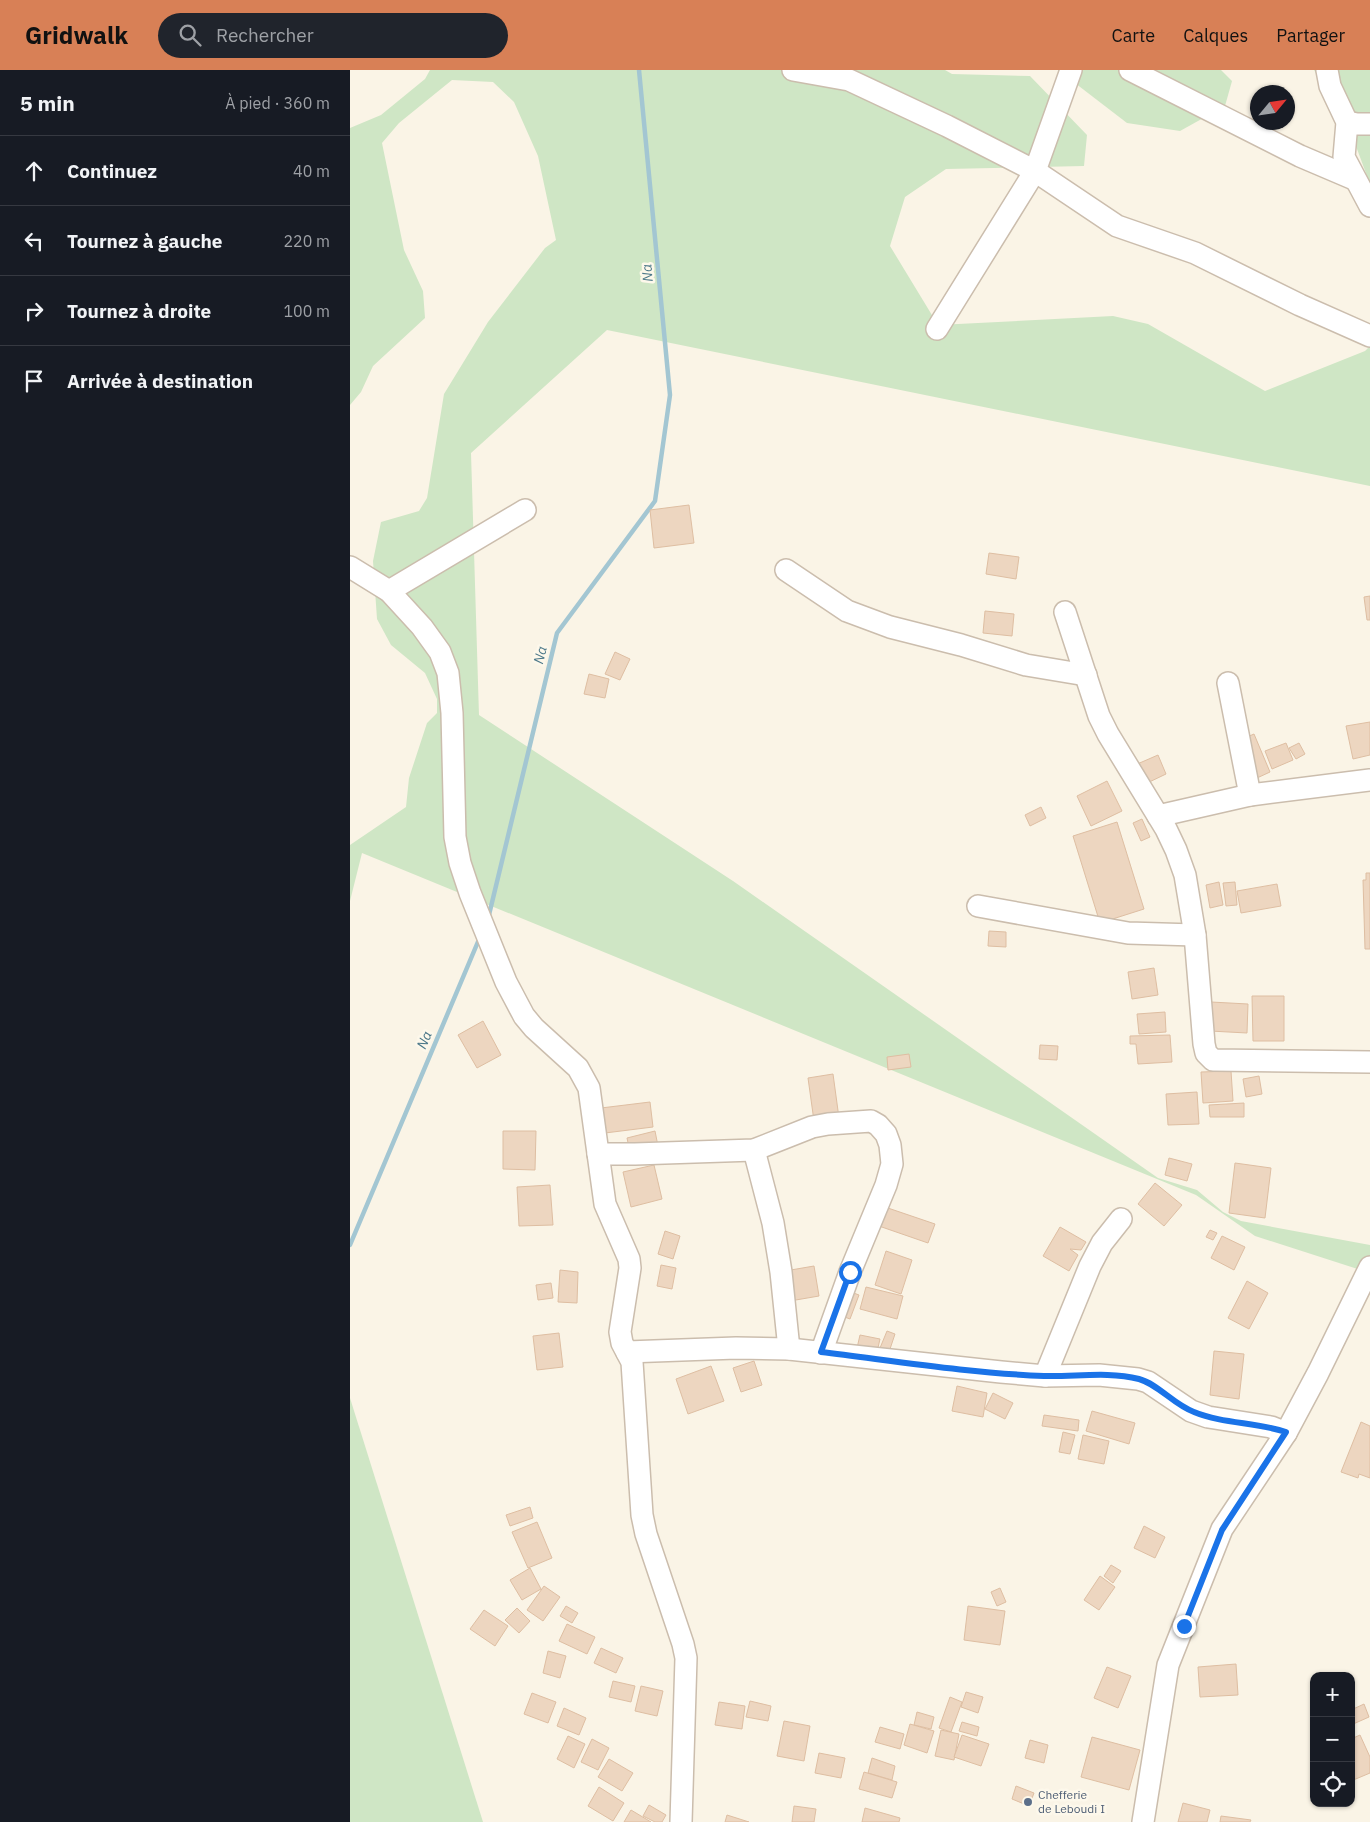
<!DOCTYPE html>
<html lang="fr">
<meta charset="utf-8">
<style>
body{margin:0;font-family:"IBM Plex Sans",sans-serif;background:#20242c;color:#f1f3f6}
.controls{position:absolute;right:15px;bottom:15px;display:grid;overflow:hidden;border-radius:10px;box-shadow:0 1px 4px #0004}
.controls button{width:45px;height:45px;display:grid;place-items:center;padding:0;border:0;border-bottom:1px solid #363941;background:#171b24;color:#f1f3f6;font:25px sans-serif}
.compass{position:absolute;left:900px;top:15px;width:45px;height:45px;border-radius:50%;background:#171b24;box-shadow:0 1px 4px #0004;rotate:61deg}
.stop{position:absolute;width:15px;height:15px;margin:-11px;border:4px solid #1a73e8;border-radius:50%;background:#fff}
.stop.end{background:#1a73e8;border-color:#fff;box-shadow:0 1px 5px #0008}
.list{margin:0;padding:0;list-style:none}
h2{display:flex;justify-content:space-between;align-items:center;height:65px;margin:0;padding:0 20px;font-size:21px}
h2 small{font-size:16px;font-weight:400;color:#9ea1a6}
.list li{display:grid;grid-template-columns:32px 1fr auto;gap:15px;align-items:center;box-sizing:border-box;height:70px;padding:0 20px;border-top:1px solid #363941}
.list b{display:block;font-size:19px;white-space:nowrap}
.list em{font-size:16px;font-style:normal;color:#9ea1a6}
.icon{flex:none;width:28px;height:28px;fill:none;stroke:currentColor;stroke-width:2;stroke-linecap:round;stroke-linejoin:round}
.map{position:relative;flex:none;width:1020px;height:1752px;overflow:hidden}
header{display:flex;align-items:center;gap:30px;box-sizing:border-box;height:70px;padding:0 25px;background:#d88056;color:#111}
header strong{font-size:24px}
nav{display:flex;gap:28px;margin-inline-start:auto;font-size:18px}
.search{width:350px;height:45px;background:#20242c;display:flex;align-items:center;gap:12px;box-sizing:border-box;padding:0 18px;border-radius:28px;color:#9ea1a6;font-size:19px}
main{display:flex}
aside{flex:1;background:#171b24}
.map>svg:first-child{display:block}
.green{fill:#cfe6c5}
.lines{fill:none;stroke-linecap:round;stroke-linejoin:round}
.stream{stroke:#a3c6d2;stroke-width:4.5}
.building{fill:#edd6c0;stroke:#debea2}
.minor-casing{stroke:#cbbdad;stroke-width:24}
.minor{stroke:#fff;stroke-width:21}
.route{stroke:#1a73e8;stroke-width:6}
.service-dot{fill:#5c6f8a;stroke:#fdf8eb;stroke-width:2}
.labels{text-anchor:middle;stroke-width:5;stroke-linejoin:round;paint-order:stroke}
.service-label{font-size:12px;fill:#4e5e75;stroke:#fdf8eb;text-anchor:start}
.water-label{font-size:14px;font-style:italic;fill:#4c7889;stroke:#fdf8eb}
</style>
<header>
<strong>Gridwalk</strong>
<div class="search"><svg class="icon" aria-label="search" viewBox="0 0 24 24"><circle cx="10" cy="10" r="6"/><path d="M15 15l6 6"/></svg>Rechercher</div>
<nav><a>Carte</a><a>Calques</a><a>Partager</a></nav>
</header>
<main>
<aside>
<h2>5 min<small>À pied · 360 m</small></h2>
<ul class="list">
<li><svg class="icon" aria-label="ahead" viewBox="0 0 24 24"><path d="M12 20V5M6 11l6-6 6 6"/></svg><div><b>Continuez</b></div><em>40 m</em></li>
<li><svg class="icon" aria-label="left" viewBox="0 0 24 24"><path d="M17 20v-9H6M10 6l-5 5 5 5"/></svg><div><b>Tournez à gauche</b></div><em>220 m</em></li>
<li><svg class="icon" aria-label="right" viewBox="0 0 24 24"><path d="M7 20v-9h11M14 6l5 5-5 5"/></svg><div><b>Tournez à droite</b></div><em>100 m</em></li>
<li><svg class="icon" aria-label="arrive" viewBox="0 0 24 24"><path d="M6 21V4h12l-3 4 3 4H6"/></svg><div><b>Arrivée à destination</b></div></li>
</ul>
</aside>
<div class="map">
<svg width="1020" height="1752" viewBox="0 0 1020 1752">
<rect width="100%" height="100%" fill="#faf4e6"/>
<g class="green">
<path d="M80,0h515l7,4 78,2 57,59 -3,31 -138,3 -41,28 -15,49 48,79 175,-9 35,8 117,67 100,-40 5,-5v140l-763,-156 -136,123 8,262 254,166 425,297 39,12 26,22 18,9 129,24v28l-115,-37 -59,-41 -834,-342 -12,48v-56l56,-38 3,-29 18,-55 10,-10v-14l-12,-26 -34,-28 -14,-26 -4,-58 8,-39 38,-11 8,-13 17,-104 44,-72 57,-74 11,-8 -18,-84 -24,-54 -21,-20 -41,-2 -53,43 -17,20 22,107 19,41 2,27 -52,48 -12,26 -11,13v-277l31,-13 44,-36z"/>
<path d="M708,0h163l11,11 -7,25 -45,25 -53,-8z"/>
<path d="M964,0h56v114l-23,-62z"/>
<path d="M0,1328l133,424h-133z"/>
</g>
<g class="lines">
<g class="stream">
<path d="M138,849l69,-286 98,-132 15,-106 -31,-325"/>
<path d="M0,1175l130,-308"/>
</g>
</g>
<g class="building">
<path d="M339,435l5,38 -40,5 -4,-38z"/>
<path d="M639,483l30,4 -3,22 -30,-5z"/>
<path d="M1020,526v24h-3l-3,-23z"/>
<path d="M635,541l29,3 -2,22 -29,-3z"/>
<path d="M265,582l15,7 -10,21 -15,-6z"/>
<path d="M239,604l20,5 -4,19 -21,-4z"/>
<path d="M1020,652v33l-17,4 -7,-33z"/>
<path d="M904,664l16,38 -13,6 -17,-38z"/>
<path d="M936,673l7,17 -21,9 -7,-18z"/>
<path d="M949,673l6,11 -9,5 -7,-11z"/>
<path d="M808,685l8,19 -23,11 -8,-20z"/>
<path d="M757,711l15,30 -31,15 -14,-30z"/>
<path d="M691,737l5,11 -16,8 -5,-11z"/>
<path d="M792,749l8,18 -9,4 -8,-18z"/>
<path d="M767,752l27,87 -44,14 -27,-87z"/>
<path d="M1016,803h4v76h-5l-2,-69h3z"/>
<path d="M869,812l4,23 -13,3 -4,-23z"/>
<path d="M885,812l2,23 -11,1 -3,-23z"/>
<path d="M927,814l4,22 -40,7 -4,-22z"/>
<path d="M639,861l17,1v15l-18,-1z"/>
<path d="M804,898l4,27 -26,4 -4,-27z"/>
<path d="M902,926h32v45h-31z"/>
<path d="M861,932l37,2 -1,29 -37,-2z"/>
<path d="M815,942l1,20 -27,2 -2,-20z"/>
<path d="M133,951l18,34 -24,13 -19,-33z"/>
<path d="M820,965l2,27 -34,2 -2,-20h-6v-8z"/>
<path d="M690,975l18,1 -1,14 -18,-1z"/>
<path d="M559,984l2,13 -23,3 -1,-13z"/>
<path d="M881,1001l2,30 -30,2 -2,-31z"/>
<path d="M483,1004l6,44 -25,3 -6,-43z"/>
<path d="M909,1006l3,18 -16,3 -3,-18z"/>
<path d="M847,1022l2,32 -31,1 -2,-31z"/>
<path d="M300,1032l3,25 -48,6 -4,-25z"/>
<path d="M894,1033v14h-34l-1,-12z"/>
<path d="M153,1061h33l-1,39 -32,-1z"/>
<path d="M305,1061l3,15 -28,6 -3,-14z"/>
<path d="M819,1088l23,6 -5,17 -22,-6z"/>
<path d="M885,1093l36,5 -6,50 -36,-5z"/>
<path d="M304,1095l8,34 -31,8 -8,-35z"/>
<path d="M805,1113l27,22 -18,21 -26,-22z"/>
<path d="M200,1115l3,40 -34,1 -2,-39z"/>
<path d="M532,1136l53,18 -7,19 -52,-18z"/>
<path d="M710,1157l26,15 -5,8 -11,-1 8,6 -9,16 -26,-15z"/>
<path d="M860,1160l7,3 -4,7 -7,-3z"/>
<path d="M315,1161l15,5 -7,23 -15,-5z"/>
<path d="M872,1166l23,11 -11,23 -23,-12z"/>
<path d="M536,1181l26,9 -11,34 -26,-9z"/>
<path d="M311,1195l15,3 -4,21 -15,-3z"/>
<path d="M464,1196l5,30 -29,5 -5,-30z"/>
<path d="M210,1200l18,2 -1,31 -19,-1z"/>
<path d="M897,1211l21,12 -19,36 -21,-11z"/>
<path d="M201,1213l2,15 -15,2 -2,-15z"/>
<path d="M516,1217l37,9 -6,23 -37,-10z"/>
<path d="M501,1222l8,3 -9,24 -8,-3z"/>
<path d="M537,1261l8,3 -6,18 -9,-4z"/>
<path d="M209,1263l4,34 -26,3 -4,-34z"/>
<path d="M510,1265l20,4 -3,13 -20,-4z"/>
<path d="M864,1281l30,3 -5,45 -29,-4z"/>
<path d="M404,1291l8,24 -21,7 -8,-24z"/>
<path d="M361,1296l13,35 -36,13 -12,-35z"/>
<path d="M607,1316l30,7 -4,24 -31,-6z"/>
<path d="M643,1323l20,10 -8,16 -20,-10z"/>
<path d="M742,1341l43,12 -6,21 -43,-13z"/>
<path d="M694,1345l35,5 -1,11 -36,-5z"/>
<path d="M1011,1352l9,4v52l-11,-4 -1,4 -17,-6z"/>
<path d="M713,1362l12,3 -5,19 -11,-2z"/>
<path d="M733,1365l26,6 -5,23 -26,-5z"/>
<path d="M180,1437l3,11 -23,8 -4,-11z"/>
<path d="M187,1452l15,36 -24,10 -16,-36z"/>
<path d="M794,1456l21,11 -10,21 -21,-10z"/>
<path d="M761,1495l10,6 -8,12 -9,-7z"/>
<path d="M180,1498l11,21 -19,11 -12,-20z"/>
<path d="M750,1506l15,11 -16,23 -15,-10z"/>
<path d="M194,1516l16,11 -17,24 -16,-11z"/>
<path d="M650,1518l6,14 -9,4 -6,-14z"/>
<path d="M216,1536l12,7 -6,10 -12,-7z"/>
<path d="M618,1536l37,5 -5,34 -36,-5z"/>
<path d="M167,1538l13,13 -11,12 -14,-13z"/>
<path d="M134,1540l24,16 -13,20 -25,-17z"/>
<path d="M217,1554l28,13 -8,17 -28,-13z"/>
<path d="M251,1578l22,10 -7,15 -22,-10z"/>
<path d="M198,1581l18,5 -6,22 -17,-5z"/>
<path d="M886,1594l2,31 -38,2 -2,-30z"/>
<path d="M757,1597l24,9 -13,32 -24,-10z"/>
<path d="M263,1611l22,5 -4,16 -22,-5z"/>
<path d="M291,1616l22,5 -6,25 -22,-5z"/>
<path d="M616,1622l17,5 -5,16 -17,-6z"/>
<path d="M182,1623l24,9 -8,21 -24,-9z"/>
<path d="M600,1627l12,5 -11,30 -12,-4z"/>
<path d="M400,1631l21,5 -3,15 -22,-4z"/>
<path d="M369,1632l26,4 -3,23 -27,-4z"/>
<path d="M1014,1634l5,13 -18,8v-15z"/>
<path d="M214,1638l22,10 -7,17 -22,-9z"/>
<path d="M567,1642l17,5 -3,12 -17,-4z"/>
<path d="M434,1651l26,5 -6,35 -27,-5z"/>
<path d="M612,1652l17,5 -2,9 -18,-5z"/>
<path d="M560,1654l24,7 -7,22 -23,-8z"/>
<path d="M530,1657l24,7 -4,15 -25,-7z"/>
<path d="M591,1660l18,4 -5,26 -19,-4z"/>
<path d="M612,1665l27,9 -8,22 -27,-9z"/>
<path d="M1010,1665l10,22v16l-19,8v-42z"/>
<path d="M218,1666l17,8 -11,24 -17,-9z"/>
<path d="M742,1667l48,13 -11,40 -48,-13z"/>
<path d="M242,1669l17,9 -11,22 -17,-8z"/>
<path d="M680,1670l18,5 -4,18 -19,-5z"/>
<path d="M469,1683l26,5 -4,20 -26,-5z"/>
<path d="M522,1688l23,8 -3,14 -24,-7z"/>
<path d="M259,1689l24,14 -11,18 -24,-14z"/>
<path d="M514,1702l33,10 -5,16 -33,-9z"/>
<path d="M666,1716l18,7 -5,13 -17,-7z"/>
<path d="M249,1717l25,16 -11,18 -25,-15z"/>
<path d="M833,1733l27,7 -3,12h-29z"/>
<path d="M299,1735l17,10 -4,7h-7l-12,-6z"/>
<path d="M444,1736l22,3 -2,13h-22z"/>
<path d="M515,1738l35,10 -1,4h-37z"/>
<path d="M281,1740l20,12h-27z"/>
<path d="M377,1745l22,7h-24z"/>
<path d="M871,1746l30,4 -1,2h-30z"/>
</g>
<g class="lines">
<g class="minor-casing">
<g id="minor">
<path d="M443,0l56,10 98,46 88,45 82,55 78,27 105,52 70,31"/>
<path d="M780,0l170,86 54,23"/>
<path d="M977,0l3,16 17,36 -3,35 26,49"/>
<path d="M997,52l10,2h13"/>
<path d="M587,259l98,-158 36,-101"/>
<path d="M0,497l39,24 33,36 18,25 8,21 4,40 3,124 5,26 10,30 36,89 18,34 10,12 44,40 11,20 16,116 24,55 1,9 -10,64 2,11 10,19 10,153 4,19 37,110 3,14 -5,164"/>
<path d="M436,500l61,41 43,16 71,18 65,20 60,10"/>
<path d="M39,521l136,-81"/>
<path d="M715,542l34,104 9,18 58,95 10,21 9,25 10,60 9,109 2,9 7,7 157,2"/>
<path d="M878,613l22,112"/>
<path d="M808,746l92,-21 120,-15"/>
<path d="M628,836l150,27 67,2"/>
<path d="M404,1080l19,73 8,49 8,77"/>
<path d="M248,1084h37l119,-4 58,-23 16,-3 43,-3 7,4 8,9 4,11 2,19 -6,21 -36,87 -29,81"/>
<path d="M277,1282l109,-4 53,1 212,23 44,4 54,-1 39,4 10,3 43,29 17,6 63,10 15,6"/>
<path d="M695,1306l45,-110 12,-23 19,-24"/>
<path d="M793,1752l25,-157 54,-136 64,-96 32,-60 52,-106"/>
</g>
</g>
<use href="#minor" class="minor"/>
</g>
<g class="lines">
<path class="route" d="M500,1202l-29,80c74,9 149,21 223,24 31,1 64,-5 95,3 19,5 35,26 55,33 29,12 62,10 92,20l-64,98 -38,96"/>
</g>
<circle class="service-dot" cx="678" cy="1732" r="5"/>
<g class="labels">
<g class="service-label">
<text x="688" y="1729">Chefferie<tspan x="688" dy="14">de Leboudi I</tspan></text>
</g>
<g class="water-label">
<text transform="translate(297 203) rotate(-95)" y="5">Na</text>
<text transform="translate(190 585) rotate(-76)" y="5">Na</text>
<text transform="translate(74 970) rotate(-67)" y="5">Na</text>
</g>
</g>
</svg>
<div class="controls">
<button>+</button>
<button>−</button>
<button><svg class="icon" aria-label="locate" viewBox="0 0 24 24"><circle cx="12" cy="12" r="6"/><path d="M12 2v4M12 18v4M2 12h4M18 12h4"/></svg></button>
</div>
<svg class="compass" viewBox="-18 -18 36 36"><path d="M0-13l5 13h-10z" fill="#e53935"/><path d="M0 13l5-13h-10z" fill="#9ea1a6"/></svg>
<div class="stop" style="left:500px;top:1202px"></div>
<div class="stop end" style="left:834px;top:1556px"></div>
</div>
</main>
